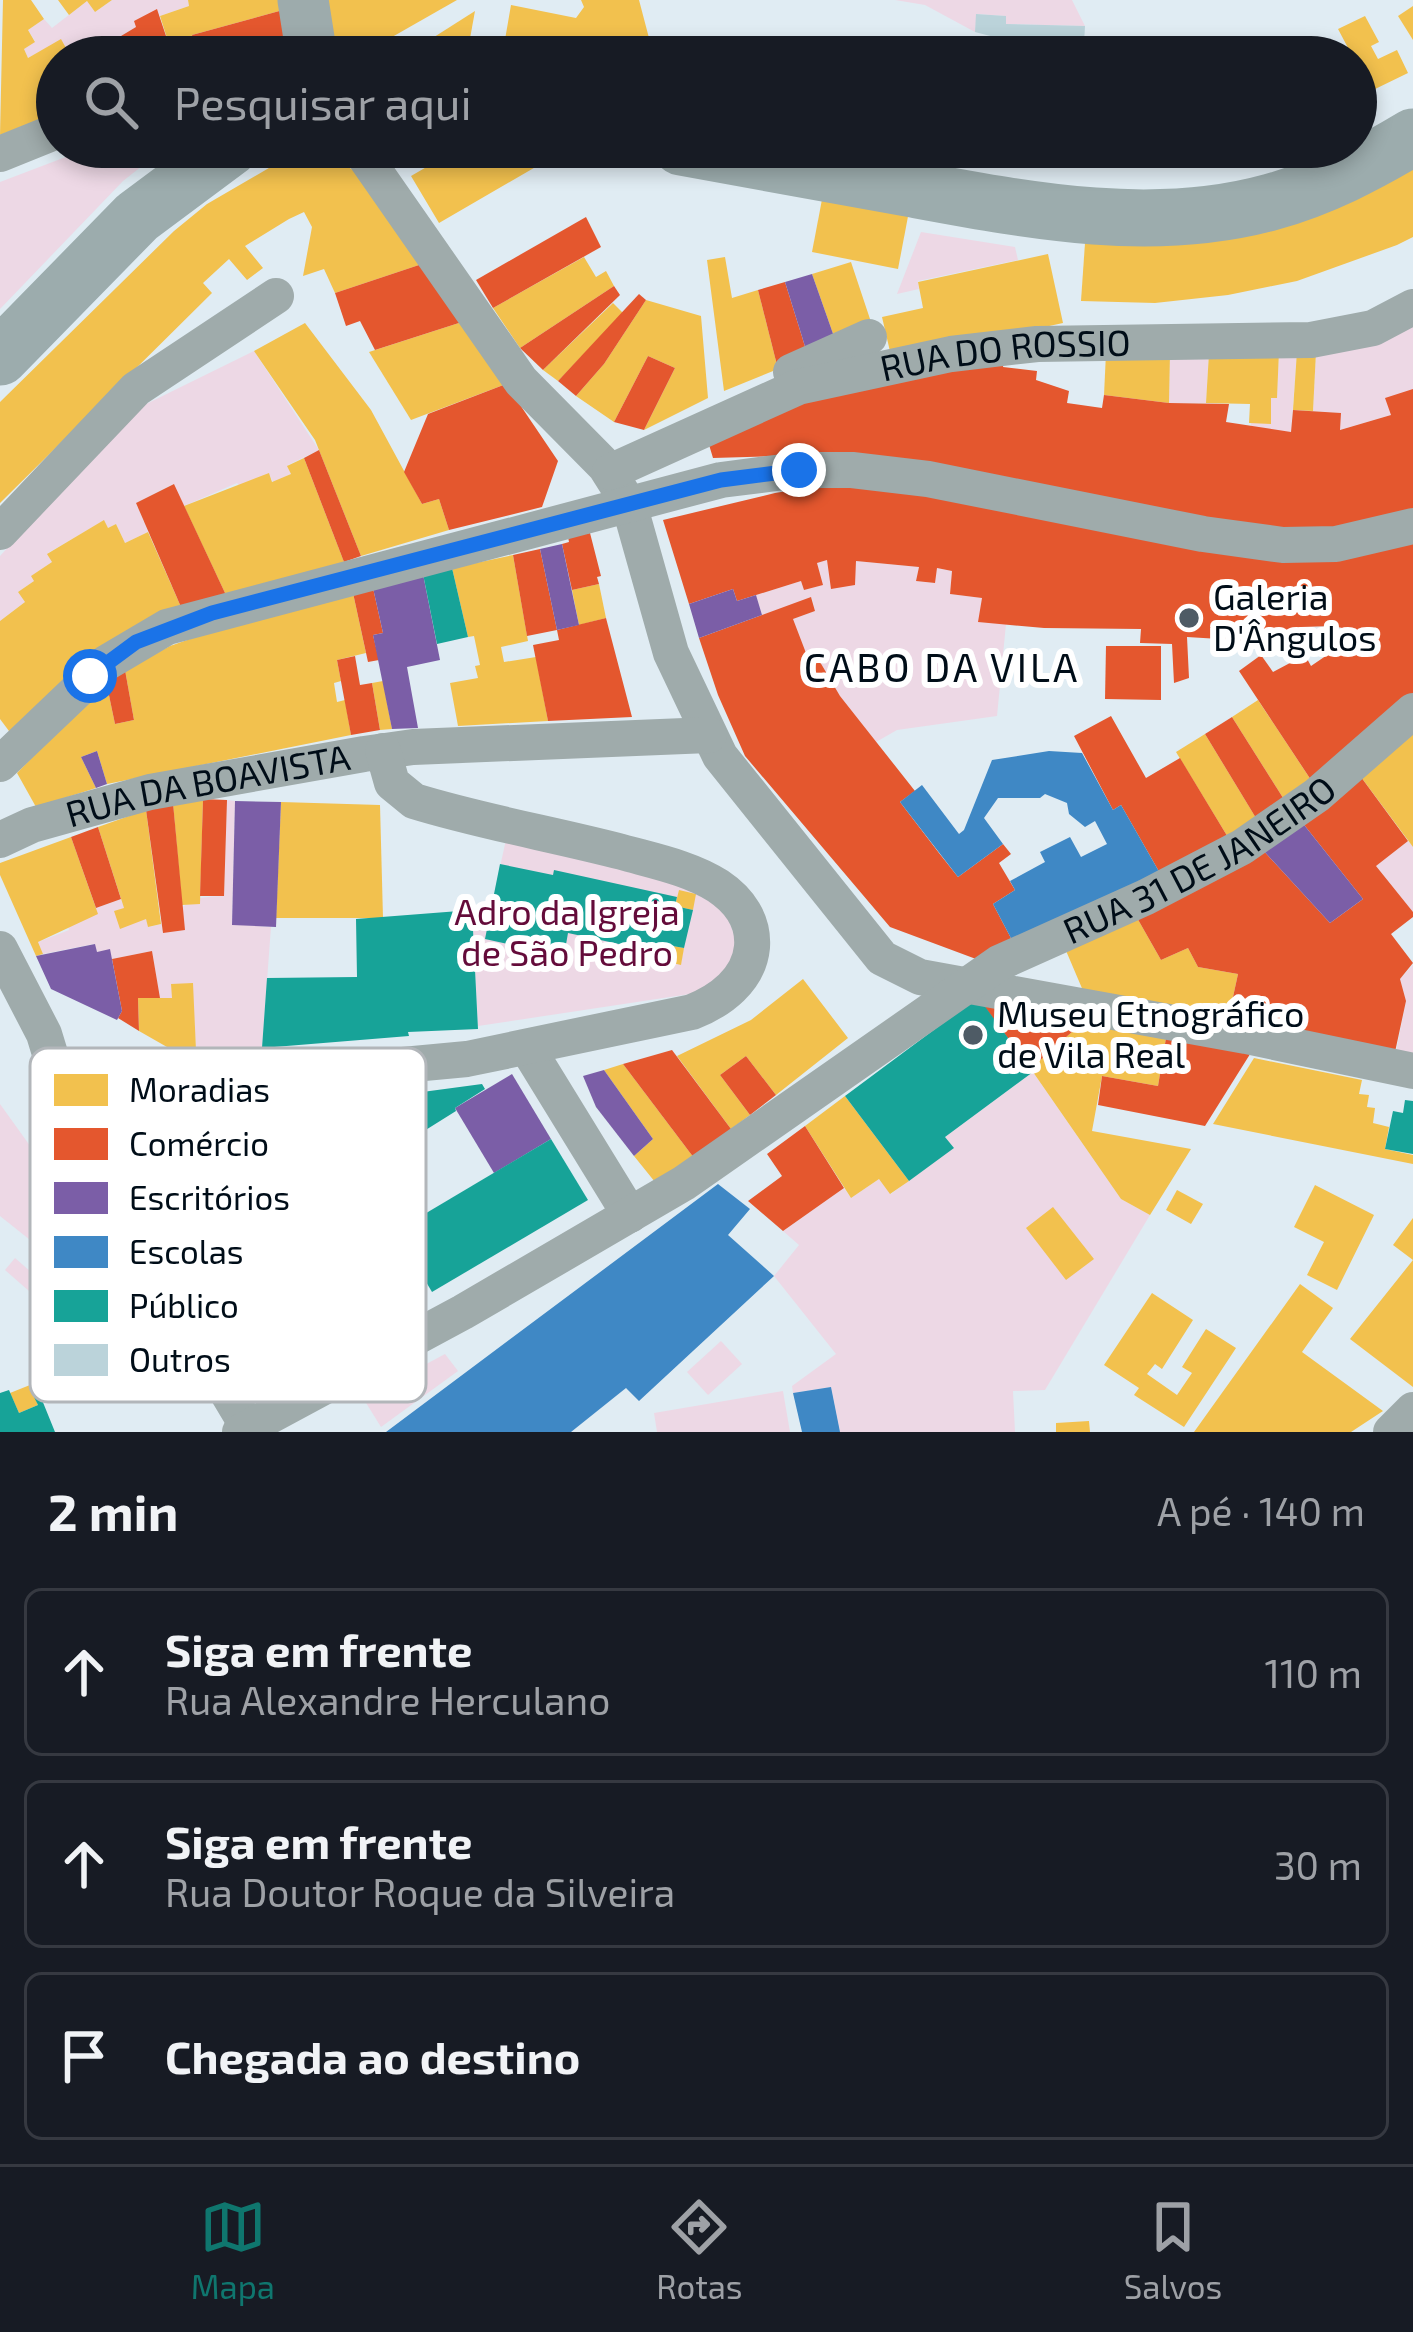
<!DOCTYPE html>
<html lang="pt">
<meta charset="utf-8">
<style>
body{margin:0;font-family:"Exo 2",sans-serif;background:#242831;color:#f1f3f6}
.stop{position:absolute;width:36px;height:36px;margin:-27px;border:9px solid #1a73e8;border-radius:50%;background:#fff}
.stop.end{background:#1a73e8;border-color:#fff;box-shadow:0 3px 12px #0008}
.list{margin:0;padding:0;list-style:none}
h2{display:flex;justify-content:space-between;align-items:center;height:156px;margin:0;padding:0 48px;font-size:51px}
h2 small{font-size:39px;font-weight:400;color:#9ea1a6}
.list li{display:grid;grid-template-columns:78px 1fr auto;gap:36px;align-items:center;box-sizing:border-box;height:168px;margin:0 24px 24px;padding:0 24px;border:3px solid #363941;border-radius:18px}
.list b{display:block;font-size:45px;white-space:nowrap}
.list p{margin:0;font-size:39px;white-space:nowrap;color:#9ea1a6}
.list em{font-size:39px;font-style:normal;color:#9ea1a6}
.icon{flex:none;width:66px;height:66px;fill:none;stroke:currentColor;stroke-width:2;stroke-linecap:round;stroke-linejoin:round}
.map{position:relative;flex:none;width:1413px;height:1432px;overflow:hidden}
.search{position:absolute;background:#171b24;box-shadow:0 6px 18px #0003;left:36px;right:36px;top:36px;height:132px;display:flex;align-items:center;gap:30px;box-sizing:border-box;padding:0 42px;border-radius:66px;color:#9ea1a6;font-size:45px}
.sheet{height:732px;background:#171b24}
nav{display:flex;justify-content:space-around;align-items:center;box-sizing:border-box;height:168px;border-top:3px solid #363941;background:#171b24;font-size:33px;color:#9ea1a6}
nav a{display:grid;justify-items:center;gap:6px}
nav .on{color:#0f766e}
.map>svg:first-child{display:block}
.green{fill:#edd8e5}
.homes{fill:#f2c14e}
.shops{fill:#e4572e}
.offices{fill:#7b5ea7}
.schools{fill:#3f88c5}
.public{fill:#17a398}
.building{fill:#bbd3da}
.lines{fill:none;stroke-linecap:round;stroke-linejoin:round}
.street{stroke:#9fabab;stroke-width:36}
.secondary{stroke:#9dabac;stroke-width:51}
.primary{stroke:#9cacad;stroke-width:57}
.route{stroke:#1a73e8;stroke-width:15}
.poi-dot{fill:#4e5b65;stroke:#fff;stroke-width:4.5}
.labels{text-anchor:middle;stroke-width:12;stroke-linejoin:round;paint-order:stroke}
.street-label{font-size:36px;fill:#000d18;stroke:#fff}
.poi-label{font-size:36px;fill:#000d18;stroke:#fff;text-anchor:start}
.park-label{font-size:36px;fill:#640b3a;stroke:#fff}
.neighbourhood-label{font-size:39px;letter-spacing:3px;fill:#000d18;stroke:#fff}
.key{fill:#fff;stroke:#b2b6ba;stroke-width:3}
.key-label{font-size:33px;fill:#000d18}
</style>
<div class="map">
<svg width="1413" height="1432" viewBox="0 0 1413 1432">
<rect width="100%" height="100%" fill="#e0ecf3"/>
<g class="green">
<path d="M112,0h76l1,6 -29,10 -3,-6 -22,11 1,6 -15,9 2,5 -52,16 -10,-17 -33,18 -4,-9 11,-8 -7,-11 16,-11 8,9 35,-27 8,11z"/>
<path d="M895,0h177l13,26 -79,-2 -1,-8 -28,-2 -2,18 -50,-27z"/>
<path d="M92,147h74l-43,34 -123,128v-127z"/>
<path d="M921,232l94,15 3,13 -100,21 1,8 -22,5z"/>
<path d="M1413,325v64l-22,26 -51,15v-17l-27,-2 3,-59z"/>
<path d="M254,351l65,99 -31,15 3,9 -18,8 -4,-8 -29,13 -3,-4 -53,23 -11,-22 -37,19 12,29 -23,11 -9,-19 -8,4 -5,-7 -55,32 4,9 -20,14 2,5 -16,11 7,10 -25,19v-65l134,-146z"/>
<path d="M1279,351h18l-6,81 -40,-4v-5h20v-25l6,-1z"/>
<path d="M1209,353l-3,50h-37l1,-49z"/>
<path d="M827,560l27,24 2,-23 63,6 -3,14 18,2 3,-15 15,3 -2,23 32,4 -3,24 27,2 -9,92 -100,14 -21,12 -36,-46 -27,-46 -7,3 -13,-34 22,-8 -3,-13 -50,17 -6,-20 45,-14 3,9 18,-5 -5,-22z"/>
<path d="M227,800l8,1 -3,123 39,3 -9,121 -66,2 -4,-66 -20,14h-12l-8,-47 -40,8 -3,-9 -12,2 -3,-8 -51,10 -5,-12 31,-12 -1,-5 28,-17 25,-9 3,9 22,11 3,8 12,-3 2,9c21,-31 24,-36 61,-37z"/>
<path d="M507,835l81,18 134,49 17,46 -21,34 -28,12 -212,32 -6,-116 19,-2z"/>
<path d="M1408,841l5,6v65l-37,-46z"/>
<path d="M1413,965v90l-17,-3 10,-51 -6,-22z"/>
<path d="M1033,1072l88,127 29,16 -105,175 -32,1 2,41h-175l-9,-45 -38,6 -1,-7 44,-32 -62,-78 25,-31 -16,-14 61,-43 7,10 28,-19 12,15 62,-46 -8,-11z"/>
<path d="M0,1104l28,39 100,175 -128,-102z"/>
<path d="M15,1258l57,50 -11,11 -56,-49z"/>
<path d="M721,1341l21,23 -34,31 -21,-23z"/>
<path d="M445,1354l13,17 -77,56 -18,-29z"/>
<path d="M783,1391l7,41h-133l-3,-19z"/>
</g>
<g class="homes">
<path d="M3,0h28l13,19 -16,11 7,12 -11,7 4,9 33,-19 10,18h-14v56l-57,22z"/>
<path d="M58,0h54l-17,12 -8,-11 -18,14z"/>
<path d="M188,0h93l2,10 -91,25 6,22h-25l-13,-41 29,-10z"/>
<path d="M315,0h142l-100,57h-15l-26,-45z"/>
<path d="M581,0h58l15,57h-152l9,-52 65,13 8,-11z"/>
<path d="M1413,6v34l-15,-24z"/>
<path d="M475,11l-8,44 -47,-9z"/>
<path d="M1365,16l14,26 -8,4 7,13 19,-9 11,23 -37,18 -33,-62z"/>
<path d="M123,41l6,16h-48z"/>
<path d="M336,147l7,16 18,13 61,88 -87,29 -11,-24 -21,7 9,-49 -8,-15 -15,7 -44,27 18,22 -16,12 -18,-21 -26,24 9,10 -212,210v-101l174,-171 33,-27 79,-46 27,-4 17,4z"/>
<path d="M461,147h47l4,7 17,-7 10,18 -100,58 -28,-47z"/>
<path d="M1413,167v70l-16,8 -100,36 -69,14 -73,8 -74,-2 4,-58z"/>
<path d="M824,189l86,17 -12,63 -86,-17z"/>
<path d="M1048,254l15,69 -171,37 -10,-43 41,-9 -5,-26z"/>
<path d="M584,257l12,20 10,-6 8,15 -94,62 -27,-40z"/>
<path d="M725,257l7,41 26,-8 20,79 -54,22 -17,-131z"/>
<path d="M851,262l21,63 -35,20 -25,-71z"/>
<path d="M646,300l55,16 7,82 -64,32 31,-62 -27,-12 -34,66 -38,-26 28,-32z"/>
<path d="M613,303l10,10 -65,68 -15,-11z"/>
<path d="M462,322l44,62 -95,36 -42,-68z"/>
<path d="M305,323l66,87 51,94 17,-5 10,31 -88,26 -46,-116 -61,-89z"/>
<path d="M1279,351l-2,47h-6v26l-22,-1 1,-19 -44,-1 3,-50z"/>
<path d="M1297,351l19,1 -3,59 -20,-1z"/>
<path d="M1106,353l64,1 -1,49 -65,-8z"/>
<path d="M304,458l40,104 -118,33 -42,-89 85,-33 3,9 19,-8 -4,-8z"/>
<path d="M104,520l4,8 8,-4 9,19 23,-11 33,75 -169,128 -12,-16v-98l25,-19 -7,-10 16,-11 -3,-5 21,-14 -5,-8z"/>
<path d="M513,555l15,86 -27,6 3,15 32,-5 12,64 -90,5 -8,-43 28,-5 -3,-12 5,-1 -6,-29 -6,1 -16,-69z"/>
<path d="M599,584l7,34 -27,7 -7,-35z"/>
<path d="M353,593l13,60 -29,7 4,21 -7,2 3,19 8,-2 6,35 -244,49 -10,-33 -16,6 15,31 -60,19 -19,-34 89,-92 9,43 19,-4 -9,-50 45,-24 43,-15z"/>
<path d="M383,681l9,48 -12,1 -8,-47z"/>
<path d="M1258,700l53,80 -26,21 -53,-84z"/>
<path d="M1413,726v121l-55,-74z"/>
<path d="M1205,734l54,89 -30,16 -53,-87z"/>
<path d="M203,799l-3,105 -18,1 -9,-102z"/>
<path d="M281,802l99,3 3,113h-107z"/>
<path d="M146,810l15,114 -13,3 -2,-8 -26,10 -6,-18 10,-3 -26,-81z"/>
<path d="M71,837l27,77 -60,28 5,12 -7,2 -36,-81v-12z"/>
<path d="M679,890l17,4 -3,16 -18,-4z"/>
<path d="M1136,916l25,44 27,-12 10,19 40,7 -10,46 -144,-27 -20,-47z"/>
<path d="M667,945l17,3 -3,17 -17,-4z"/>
<path d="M803,979l45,59 -72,57 -30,-39 -26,19 30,40 -19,14 -54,-73 74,-36z"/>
<path d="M193,983l3,67 -22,1 -35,-20 -1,-33h34l-1,-14z"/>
<path d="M1082,1023l84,15 -8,48 -56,-10 -10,55 99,18 -41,66 -29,-16 -88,-127 5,-10z"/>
<path d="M1254,1058l108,22 -3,14 10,1 -2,12 8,1 -2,15 16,4 -4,22 28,6v9l-200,-40z"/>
<path d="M623,1064l71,94 -39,24 -21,-26 19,-17 -49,-69z"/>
<path d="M845,1096l64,85 -19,13 -11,-15 -28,19 -46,-72z"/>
<path d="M1315,1185l59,30 -37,75 -30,-15 17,-33 -30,-15z"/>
<path d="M1177,1190l26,14 -12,20 -25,-14z"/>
<path d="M1053,1207l41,52 -28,21 -40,-52z"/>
<path d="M1413,1218v169l-63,-48 63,-79 -20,-15z"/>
<path d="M1300,1284l33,24 -31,44 81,59 -32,21h-157z"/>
<path d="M1152,1293l41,27 -31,49 -7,-5 -8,10 30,21 15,-22 -10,-6 24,-38 30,19 -52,79 -50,-32 5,-7 -35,-23z"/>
<path d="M30,1385l8,20 -19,8 -9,-20z"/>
<path d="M1089,1421l1,11h-34v-9z"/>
</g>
<g class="shops">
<path d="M157,9l16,48h-44l-8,-21 15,-9 -2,-6z"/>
<path d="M283,10l4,36 -46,11h-43l-6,-22z"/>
<path d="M586,217l15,30 -108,61 -17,-28z"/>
<path d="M422,264l40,58 -87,28 -15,-29 -14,5 -11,-33z"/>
<path d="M785,282l23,74 -30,13 -20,-79z"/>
<path d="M614,286l6,9 -77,75 -23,-22z"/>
<path d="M639,294l7,6 -42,64 -28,32 -18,-15z"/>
<path d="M648,356l27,12 -31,62 -30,-8z"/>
<path d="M1005,356l-2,11 34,4 -1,9 33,11 -2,12 35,5 2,-13 65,8 60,1 -3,18 65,10 2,-22 48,3 -1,17 51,-15 -6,-17 28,-9v126l-44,14 -128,-2 -392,-73 -136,4 -6,-20 116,-53z"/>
<path d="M506,384l52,77 -16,46 -93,23 -10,-31 -17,5 -18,-32 24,-58z"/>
<path d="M319,450l42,106 -17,6 -40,-104z"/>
<path d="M174,484l52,111 -45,12 -45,-104z"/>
<path d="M831,484l129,14 156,30 297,10v155l-102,87 -72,-109 22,-16 12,17 32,-17 6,11 50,-34 -28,-6 -32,1v11h-19v5l-95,-6 2,41 -15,5 -2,-39 -32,-1 1,-14 -97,-1 -66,-6 4,-24 -32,-4 2,-23 -15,-3 -2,15 -19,-2 3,-14 -63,-6 -1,24 -24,4 -4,-29 -10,3 6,22 -19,5 -3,-9 -64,20 -4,-12 -44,15 -26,-84 112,-27z"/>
<path d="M590,533l11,43 -4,1 2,7 -27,6 -10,-46 7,-2 -1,-5z"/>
<path d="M540,549l17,81 49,-12 26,99 -84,4 -15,-76 26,-5 -2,-10 -30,6 -14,-81z"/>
<path d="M373,588l10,45 -10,2 6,25 -11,2 -15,-69z"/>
<path d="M811,597l4,14 -22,8 13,34 7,-3 27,46 75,95 -15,11 39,51 19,24 45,-33 8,10 -12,9 16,27 -22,14 20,38 -37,17 -86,-32 -145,-171 -27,-61 -19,-57z"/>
<path d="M1106,646h55v54l-56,-1z"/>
<path d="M355,656l5,29 12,-2 8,47 -29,5 -14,-75z"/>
<path d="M125,670l9,50 -19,4 -9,-43z"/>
<path d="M1111,716l35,62 34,-20 49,81 -68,36 -40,-70 -8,5 -39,-74z"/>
<path d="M1232,717l53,84 -26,22 -54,-89z"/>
<path d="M1358,773l50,68 -32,25 37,46v5l-22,17 22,29 -13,16 6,22 -11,51 -167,-32 10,-46 -40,-7 -10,-19 -27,12 -25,-44 126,-67 68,74 33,-24 -62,-78z"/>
<path d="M203,799l24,1 -3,96h-24z"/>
<path d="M173,803l12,127 -22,3 -17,-123z"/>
<path d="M98,827l23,72 -25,9 -25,-71z"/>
<path d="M152,951l8,47h-22l1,33 -21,-13 4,-7 -10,-52z"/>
<path d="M984,1006l98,17 -45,40 -4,9z"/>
<path d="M1166,1038l86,13 -47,75 -107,-21 4,-29 56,10z"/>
<path d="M672,1050l59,79 -37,29 -71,-94z"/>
<path d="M746,1056l30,39 -26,20 -30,-40z"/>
<path d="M805,1126l39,62 -61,43 -35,-30 34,-25 -15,-22z"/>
</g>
<g class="offices">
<path d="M812,274l25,71 -29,11 -23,-74z"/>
<path d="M562,544l17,81 -22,5 -17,-81z"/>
<path d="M423,574l17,86 -33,7 11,61 -26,1 -19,-94 10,-2 -10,-45z"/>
<path d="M733,589l4,12 19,-6 6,20 -63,23 -10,-34z"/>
<path d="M97,751l10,33 -11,4 -15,-31z"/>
<path d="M235,801l46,1 -5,125 -44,-2z"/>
<path d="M1301,821l62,78 -33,24 -68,-74z"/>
<path d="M95,944l2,8 13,-3 12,62 -5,9 -66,-31 -15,-33z"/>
<path d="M604,1070l49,69 -19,17 -38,-49 -13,-31z"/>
<path d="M512,1074l39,65 -57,34 -39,-65z"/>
</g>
<g class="schools">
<path d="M1049,751l33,2 31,57 8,-5 40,70 -148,67 -20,-38 22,-14 -5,-9 35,-19 -5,-10 30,-15 11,20 26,-13 -12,-23 -10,6 -16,-13 -2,-11 -22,-9 -5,4h-42l-14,20 19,26 -45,33 -58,-75 22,-17 37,49 5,-4 28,-70z"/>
<path d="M718,1184l32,25 -22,26 46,41 -135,125 -13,-13 -55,44h-185z"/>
<path d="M831,1387l9,45h-38l-9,-39z"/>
</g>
<g class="public">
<path d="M452,568l16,69 -31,7 -14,-70z"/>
<path d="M500,864l53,11 1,-5 123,27 -2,9 18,4 -9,38 -17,-3 -2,9 -97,-21 -4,23 -79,-17z"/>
<path d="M472,910l6,119 -70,3 1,4 -147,12 5,-70 90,-1 -1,-58z"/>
<path d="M978,997l55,75 -88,65 9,11 -45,33 -64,-85z"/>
<path d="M482,1084l3,5 -30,19 1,3 -91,57 -31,-55 66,-18z"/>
<path d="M1405,1100l8,1v53l-28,-5 8,-38 10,2z"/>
<path d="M551,1139l37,61 -156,92 -36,-61z"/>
<path d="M9,1390l10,23 19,-8 -4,-8 6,-2 15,37h-55v-39z"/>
</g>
<path class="building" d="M976,14l30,2v8l79,2 -1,18 -40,6 -69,-18z"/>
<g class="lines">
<g class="street">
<path d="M358,147l163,234 84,85 24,38 42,149 49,103 162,202 38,19 326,59 167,35"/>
<path d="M0,154l57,-23"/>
<path d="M791,372l78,-35"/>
<path id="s1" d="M610,472l188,-85 153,-33 86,-10 274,-4 62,-12 40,-21"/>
<path d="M0,532l136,-143 140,-93"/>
<path d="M0,764l106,-101 61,-36 554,-147 78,-10h53l76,9 275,55 80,11 53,-1 77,-18"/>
<path id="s2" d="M0,840l32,-15 118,-33 214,-38 49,-7 296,-12"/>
<path d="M0,949l44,85 32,105 175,293"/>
<path d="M528,1049l102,166"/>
<path d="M61,1097l406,-38 225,-47c28,-11 57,-32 60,-65 2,-26 -13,-47 -34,-61 -28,-18 -64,-25 -96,-34 -69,-18 -140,-30 -208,-51l-22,-18 -9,-32"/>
<path id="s3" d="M240,1432l223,-120 221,-129 315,-220 147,-66 96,-50 75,-52 96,-84"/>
<path d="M1391,1432l22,-22"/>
</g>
<path class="secondary" d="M303,0l9,57"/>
<g class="primary">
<path d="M681,147c76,14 151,28 226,41 119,22 245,47 364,14 51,-14 97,-38 142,-65"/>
<path d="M0,357l137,-140 94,-70"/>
</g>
</g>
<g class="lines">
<path class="route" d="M90,676l46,-34 76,-29 509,-133 78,-10"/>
</g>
<g class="poi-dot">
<circle cx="1189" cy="618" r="12"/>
<circle cx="973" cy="1035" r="12"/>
</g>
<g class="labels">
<g class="street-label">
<text dy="13" stroke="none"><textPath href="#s1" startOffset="417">RUA DO ROSSIO</textPath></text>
<text dy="13" stroke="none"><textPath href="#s2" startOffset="216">RUA DA BOAVISTA</textPath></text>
<text dy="13" stroke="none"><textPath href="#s3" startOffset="1119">RUA 31 DE JANEIRO</textPath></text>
</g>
<g class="poi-label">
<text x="1213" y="610">Galeria<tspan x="1213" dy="41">D'Ângulos</tspan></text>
<text x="997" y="1027">Museu Etnográfico<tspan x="997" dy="41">de Vila Real</tspan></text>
</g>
<g class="park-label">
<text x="567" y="925">Adro da Igreja<tspan x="567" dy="41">de São Pedro</tspan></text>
</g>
<g class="neighbourhood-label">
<text x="942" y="682">CABO DA VILA</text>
</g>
</g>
<rect x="30" y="1048" width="396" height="354" rx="18" class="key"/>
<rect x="54" y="1074" width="54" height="32" fill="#f2c14e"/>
<rect x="54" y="1128" width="54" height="32" fill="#e4572e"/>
<rect x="54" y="1182" width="54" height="32" fill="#7b5ea7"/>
<rect x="54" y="1236" width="54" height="32" fill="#3f88c5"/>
<rect x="54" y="1290" width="54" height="32" fill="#17a398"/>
<rect x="54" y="1344" width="54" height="32" fill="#bbd3da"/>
<g class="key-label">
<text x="129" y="1102">Moradias</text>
<text x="129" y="1156">Comércio</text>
<text x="129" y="1210">Escritórios</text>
<text x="129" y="1264">Escolas</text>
<text x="129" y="1318">Público</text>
<text x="129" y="1372">Outros</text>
</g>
</svg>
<div class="stop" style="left:90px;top:676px"></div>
<div class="stop end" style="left:799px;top:470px"></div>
<div class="search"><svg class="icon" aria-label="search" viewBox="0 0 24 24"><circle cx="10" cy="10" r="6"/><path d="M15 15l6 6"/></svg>Pesquisar aqui</div>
</div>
<section class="sheet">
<h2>2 min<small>A pé · 140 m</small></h2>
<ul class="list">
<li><svg class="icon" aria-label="ahead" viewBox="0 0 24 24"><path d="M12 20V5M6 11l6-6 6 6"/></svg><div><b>Siga em frente</b><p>Rua Alexandre Herculano</p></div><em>110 m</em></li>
<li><svg class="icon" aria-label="ahead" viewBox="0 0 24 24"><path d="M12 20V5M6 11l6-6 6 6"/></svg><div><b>Siga em frente</b><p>Rua Doutor Roque da Silveira</p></div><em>30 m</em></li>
<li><svg class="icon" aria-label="arrive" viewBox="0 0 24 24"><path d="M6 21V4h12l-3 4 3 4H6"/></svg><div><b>Chegada ao destino</b></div></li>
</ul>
</section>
<nav>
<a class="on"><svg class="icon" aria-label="map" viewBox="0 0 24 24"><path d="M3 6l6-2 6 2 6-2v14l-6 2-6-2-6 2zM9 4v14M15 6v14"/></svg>Mapa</a>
<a><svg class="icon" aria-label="directions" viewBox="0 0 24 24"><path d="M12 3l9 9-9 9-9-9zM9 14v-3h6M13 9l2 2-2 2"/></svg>Rotas</a>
<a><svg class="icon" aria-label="saved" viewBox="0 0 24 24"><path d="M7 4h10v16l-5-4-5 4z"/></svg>Salvos</a>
</nav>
